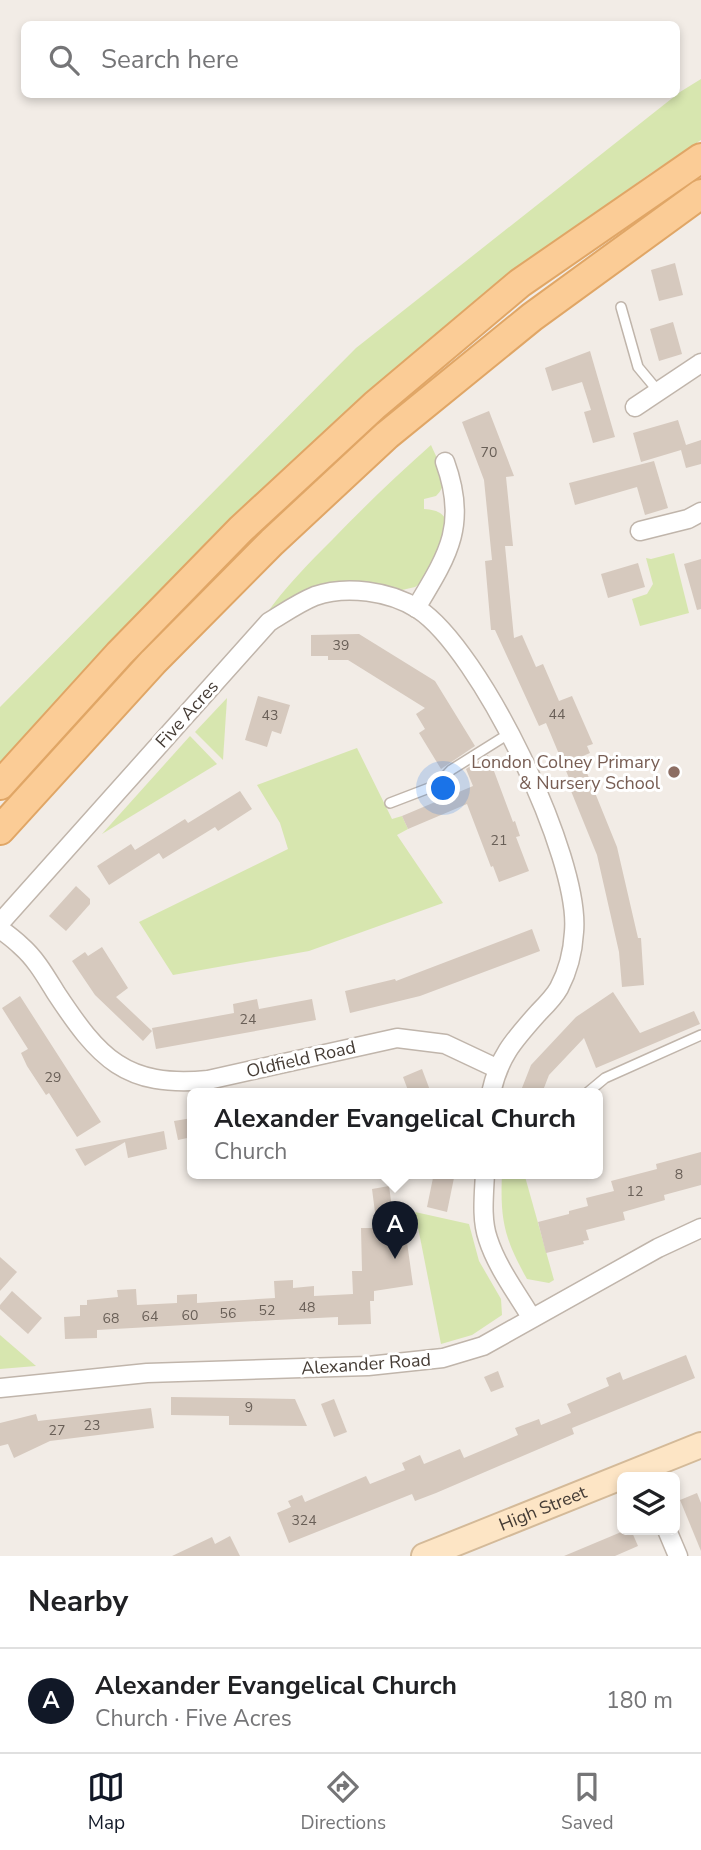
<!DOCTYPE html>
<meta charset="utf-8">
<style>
body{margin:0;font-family:"Nunito Sans",sans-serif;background:#f6f6f6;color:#202124}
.controls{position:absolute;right:21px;bottom:21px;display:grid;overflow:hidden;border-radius:10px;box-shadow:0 4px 10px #0003}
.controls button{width:63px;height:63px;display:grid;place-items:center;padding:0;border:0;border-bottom:2px solid #e0e0e0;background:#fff;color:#202124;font:35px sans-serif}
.you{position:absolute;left:444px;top:789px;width:24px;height:24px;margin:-18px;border:5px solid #fff;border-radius:50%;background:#1a73e8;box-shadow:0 0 0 10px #1a73e833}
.badge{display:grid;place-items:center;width:46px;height:46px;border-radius:50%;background:#111827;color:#fff;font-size:23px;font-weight:700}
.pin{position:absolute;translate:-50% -58px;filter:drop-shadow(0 2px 4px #0008)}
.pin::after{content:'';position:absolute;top:37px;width:24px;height:21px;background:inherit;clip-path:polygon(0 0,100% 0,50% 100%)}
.popup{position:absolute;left:187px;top:1088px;width:416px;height:91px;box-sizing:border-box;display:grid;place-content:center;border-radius:10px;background:#fff;filter:drop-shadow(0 2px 5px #0005);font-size:23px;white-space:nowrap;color:#757577}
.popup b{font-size:26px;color:#202124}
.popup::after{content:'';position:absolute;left:50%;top:100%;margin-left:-14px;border:14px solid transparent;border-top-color:#fff}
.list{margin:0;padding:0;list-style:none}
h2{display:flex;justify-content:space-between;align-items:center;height:91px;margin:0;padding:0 28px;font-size:30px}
h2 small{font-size:23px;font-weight:400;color:#757577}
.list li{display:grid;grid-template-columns:46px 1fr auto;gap:21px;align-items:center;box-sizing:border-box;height:105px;padding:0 28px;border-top:2px solid #e0e0e0}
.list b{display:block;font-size:26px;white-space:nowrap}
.list p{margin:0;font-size:23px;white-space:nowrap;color:#757577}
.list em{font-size:23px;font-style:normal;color:#757577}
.icon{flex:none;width:38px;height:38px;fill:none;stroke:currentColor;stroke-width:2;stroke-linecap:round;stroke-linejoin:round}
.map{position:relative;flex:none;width:701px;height:1556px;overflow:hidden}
.search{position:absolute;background:#fff;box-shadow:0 4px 10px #0003;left:21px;right:21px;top:21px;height:77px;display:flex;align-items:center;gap:18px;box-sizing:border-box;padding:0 24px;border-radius:10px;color:#757577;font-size:26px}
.sheet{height:196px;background:#fff}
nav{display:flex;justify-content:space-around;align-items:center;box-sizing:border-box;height:98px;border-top:2px solid #e0e0e0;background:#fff;font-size:19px;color:#757577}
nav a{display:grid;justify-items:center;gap:4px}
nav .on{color:#111827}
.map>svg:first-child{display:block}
.green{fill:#d7e6af}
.building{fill:#d6c9be}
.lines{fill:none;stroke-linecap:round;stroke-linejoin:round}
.lane-casing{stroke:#c0b5ab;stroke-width:12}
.street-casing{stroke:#c0b5ab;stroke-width:21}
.secondary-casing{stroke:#d4ba99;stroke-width:28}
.primary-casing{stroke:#e0a666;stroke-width:32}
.lane{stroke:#fff;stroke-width:9}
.street{stroke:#fff;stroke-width:18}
.secondary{stroke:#fde5c5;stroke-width:24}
.primary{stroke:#fbcc96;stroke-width:28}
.education-dot{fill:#8d6e63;stroke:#fff;stroke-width:2.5}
.labels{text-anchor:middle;stroke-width:6;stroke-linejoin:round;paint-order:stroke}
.number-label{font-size:14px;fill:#695f57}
.street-label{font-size:18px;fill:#453c35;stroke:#fff}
.education-label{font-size:18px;fill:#785e54;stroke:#fff;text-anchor:end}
</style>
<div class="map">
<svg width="701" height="1556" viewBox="0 0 701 1556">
<rect width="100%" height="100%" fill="#f2ece6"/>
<g class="green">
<path d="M701,79v61l-53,35 -111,80 -163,131 -161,149 -213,229v-57l356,-359 324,-256z"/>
<path d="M431,445c7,17 21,36 5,51l-12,3v10c15,1 23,5 25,22l-24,49 -10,7 -13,3 -26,-4 -111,30c20,-29 44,-53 68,-77 32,-33 64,-64 98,-94z"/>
<path d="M674,553l15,60 -49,13 -8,-27 15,-5 6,-10 -7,-26 5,1z"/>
<path d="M227,698l-4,62 -28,-28z"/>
<path d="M190,736l27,28 -115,70z"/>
<path d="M357,748l35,71 10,-3 6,13 -11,6 46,68 -134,48 -136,24 -34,-53 149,-73 -8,-26 -23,-38z"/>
<path d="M502,1173h22l30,107 -5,3 -22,-4c-23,-41 -27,-59 -25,-106z"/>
<path d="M415,1212l54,12 10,37 22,38 1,16 -30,20 -31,9z"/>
<path d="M0,1335l36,31 -36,3z"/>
</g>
<g class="building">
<path d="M675,263l8,32 -24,6 -8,-31z"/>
<path d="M673,322l9,32 -23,7 -9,-32z"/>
<path d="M590,351l25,86 -22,6 -9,-31 7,-2 -9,-28 -30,9 -7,-23z"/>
<path d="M489,411l25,65 -8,1 7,69h-8l9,92 8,-3 14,32 7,-3 16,37 13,-5 21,48 -6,2 3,7 -7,3 7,16 -3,1 30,74 21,91h3l3,47 -22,2 -3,-35 -22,-97 -26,-64 3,-1 -28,-67 -7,3 -44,-96h-4l-6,-69 7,-1 -8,-80 -22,-58z"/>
<path d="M678,420l8,25 15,-5v24l-15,4 -5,-18 -40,12 -8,-29z"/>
<path d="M654,461l14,47 -23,7 -8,-28 -62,18 -6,-22z"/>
<path d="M701,559v50l-4,1 -13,-46z"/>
<path d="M638,563l7,24 -37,11 -7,-24z"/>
<path d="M359,634l76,47 40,65 -34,23 -22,-36 6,-4 -9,-15 9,-6 -77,-48h-20v-4h-17v-21z"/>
<path d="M258,696l32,9 -9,29 -9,-3 -5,16 -22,-7z"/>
<path d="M488,755l25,67 2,-1 5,15 -4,1 13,34 -30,11 -6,-16 -2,1 -24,-63 -59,25 -6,-13 71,-30 -7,-17z"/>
<path d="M240,791l12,18 -34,22 -3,-4 -52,32 -4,-6 -50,32 -12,-19 34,-22 4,6 50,-31 3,4z"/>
<path d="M76,886l14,13v5l-24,27 -17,-15z"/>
<path d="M532,929l8,22 -120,45 -70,17 -5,-22 50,-12 1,2z"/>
<path d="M102,947l26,41 -12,9 36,34 -9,10 -48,-46 -23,-34 13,-9 3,4z"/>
<path d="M613,992l27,41 54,-22 6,13 -104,44 -12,-30 -35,37 -7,18h-22l11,-28 45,-48z"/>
<path d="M20,996l81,126 -24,15 -28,-44 -3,2 -19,-29 -6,-13 7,-4 -26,-41z"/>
<path d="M257,999l2,10 53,-10 4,21 -160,29 -4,-21 82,-15 -1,-9z"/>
<path d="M422,1069l9,24h-22l-6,-16z"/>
<path d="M192,1118v19l-14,3 -4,-19z"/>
<path d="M164,1131l3,18 -39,9 -3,-16 -40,24 -10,-17z"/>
<path d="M701,1152v33l-37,10 1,5 -42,12 2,8 -39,10 3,10 -6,1 1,3 -38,9 -8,-31 31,-8v-3l19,-5 -2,-8 28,-7 -3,-10 46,-12 -1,-5z"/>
<path d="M434,1173h21l-8,39 -20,-5z"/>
<path d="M389,1186l6,44 10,-2 8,57 -39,6v10h-4l1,23 -33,1v-8l-62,3 -179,10v8l-32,1 -1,-22 16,-1v-11h7v-5l31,-3 -1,-7 19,-1 1,16 40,-2v-8l20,-1v9l78,-5 -1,-17 19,-1v8l21,-2v10l39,-2 -1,-23h10l-1,-43h16l-5,-39z"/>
<path d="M0,1257l17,15 -17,19z"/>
<path d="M12,1291l30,27 -14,16 -28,-25v-4z"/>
<path d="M686,1355l9,23 -123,50 2,6 -138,59 -21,8 -3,-7 -123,49 -12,-30 14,-6 -3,-6 14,-6 3,7 61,-26 4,8 35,-14 -3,-7 18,-8 4,9 36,-15 4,9 54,-23 -3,-7 24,-9 2,6 30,-12 -4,-9 42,-18 -3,-8 14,-6 3,8z"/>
<path d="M498,1371l6,16 -13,5 -7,-15z"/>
<path d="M171,1397l124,2 12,27 -78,-1v-9l-58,-1z"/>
<path d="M334,1399l13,33 -13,5 -13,-33z"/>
<path d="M151,1408l3,20 -104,13 -36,17 -6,-14 -8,2v-23l36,-9 2,7z"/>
<path d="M697,1493l4,10v48l-21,-51z"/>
<path d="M626,1530h5l7,16 -23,10h-51z"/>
<path d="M230,1536l10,20h-68l40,-19 3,7z"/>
</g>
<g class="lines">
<g class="lane-casing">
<g id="lane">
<path d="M621,307l17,60 20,24"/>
<path d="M390,803l47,-18 14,-15 59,-37"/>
<path d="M587,1093l18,-15 96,-43"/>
</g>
</g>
<g class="street-casing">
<g id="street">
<path d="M635,407l66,-44"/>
<path d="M640,531l48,-12 13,-7"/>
<path d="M416,608c32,-53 52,-83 29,-146"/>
<path d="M0,923l269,-301c15,-9 29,-19 46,-26 31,-11 75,-5 103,13 62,40 163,249 156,323 -1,18 -6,39 -15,56 -5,9 -13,17 -20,24 -25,28 -40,44 -48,81"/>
<path d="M0,929c7,5 15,11 21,17 15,13 25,31 35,47 43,65 69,95 152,87l189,-42 48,6 51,24"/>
<path d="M485,1173c-1,22 -4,46 3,66 9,28 28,53 43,78"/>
<path d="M0,1388l147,-15 221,-7 75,-8 40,-12 175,-98 43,-20"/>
<path d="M667,1530l11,26"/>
</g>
</g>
<g class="secondary-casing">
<g id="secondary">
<path id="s1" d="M424,1556l277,-111"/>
</g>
</g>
<g class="primary-casing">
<g id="primary">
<path d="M0,785l119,-131 122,-125 134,-124 145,-122 181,-125"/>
<path d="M0,830l153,-168 119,-120 115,-107 145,-118 169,-123"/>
</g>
</g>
<use href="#lane" class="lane"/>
<use href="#street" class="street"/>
<use href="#secondary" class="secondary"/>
<use href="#primary" class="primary"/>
</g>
<circle class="education-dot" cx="674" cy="772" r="7"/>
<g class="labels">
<g class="number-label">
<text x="489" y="457">70</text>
<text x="341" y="650">39</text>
<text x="557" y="719">44</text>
<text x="270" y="720">43</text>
<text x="499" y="845">21</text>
<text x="248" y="1024">24</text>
<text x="53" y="1082">29</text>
<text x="679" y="1179">8</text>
<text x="635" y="1196">12</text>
<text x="307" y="1312">48</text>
<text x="267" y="1315">52</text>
<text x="228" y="1318">56</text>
<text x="190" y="1320">60</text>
<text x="150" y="1321">64</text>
<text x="111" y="1323">68</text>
<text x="249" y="1412">9</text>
<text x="92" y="1430">23</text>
<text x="57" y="1435">27</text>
<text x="304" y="1525">324</text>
</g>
<g class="street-label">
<text transform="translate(187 714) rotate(-48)" y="6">Five Acres</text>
<text transform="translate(301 1059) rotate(-13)" y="6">Oldfield Road</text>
<text transform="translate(366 1364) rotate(-4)" y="6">Alexander Road</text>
<text dy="6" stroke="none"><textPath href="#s1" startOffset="128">High Street</textPath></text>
</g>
<g class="education-label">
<text x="660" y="768">London Colney Primary<tspan x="660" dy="21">&amp; Nursery School</tspan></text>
</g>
</g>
</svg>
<div class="controls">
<button><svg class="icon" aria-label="layers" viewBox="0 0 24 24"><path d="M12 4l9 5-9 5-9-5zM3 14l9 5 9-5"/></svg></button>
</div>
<div class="you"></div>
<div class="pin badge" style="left:395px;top:1259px">A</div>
<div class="popup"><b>Alexander Evangelical Church</b>Church</div>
<div class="search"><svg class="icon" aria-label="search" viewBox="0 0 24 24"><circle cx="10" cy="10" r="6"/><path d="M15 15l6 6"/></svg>Search here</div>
</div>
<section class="sheet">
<h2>Nearby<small></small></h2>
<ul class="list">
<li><span class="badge">A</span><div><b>Alexander Evangelical Church</b><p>Church · Five Acres</p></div><em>180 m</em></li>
</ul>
</section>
<nav>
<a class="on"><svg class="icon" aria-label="map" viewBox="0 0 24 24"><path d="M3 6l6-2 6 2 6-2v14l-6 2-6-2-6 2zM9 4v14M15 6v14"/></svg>Map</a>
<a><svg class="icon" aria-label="directions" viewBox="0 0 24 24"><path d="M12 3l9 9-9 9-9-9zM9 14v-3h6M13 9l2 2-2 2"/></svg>Directions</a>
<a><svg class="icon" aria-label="saved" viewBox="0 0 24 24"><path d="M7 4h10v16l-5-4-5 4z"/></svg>Saved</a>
</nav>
